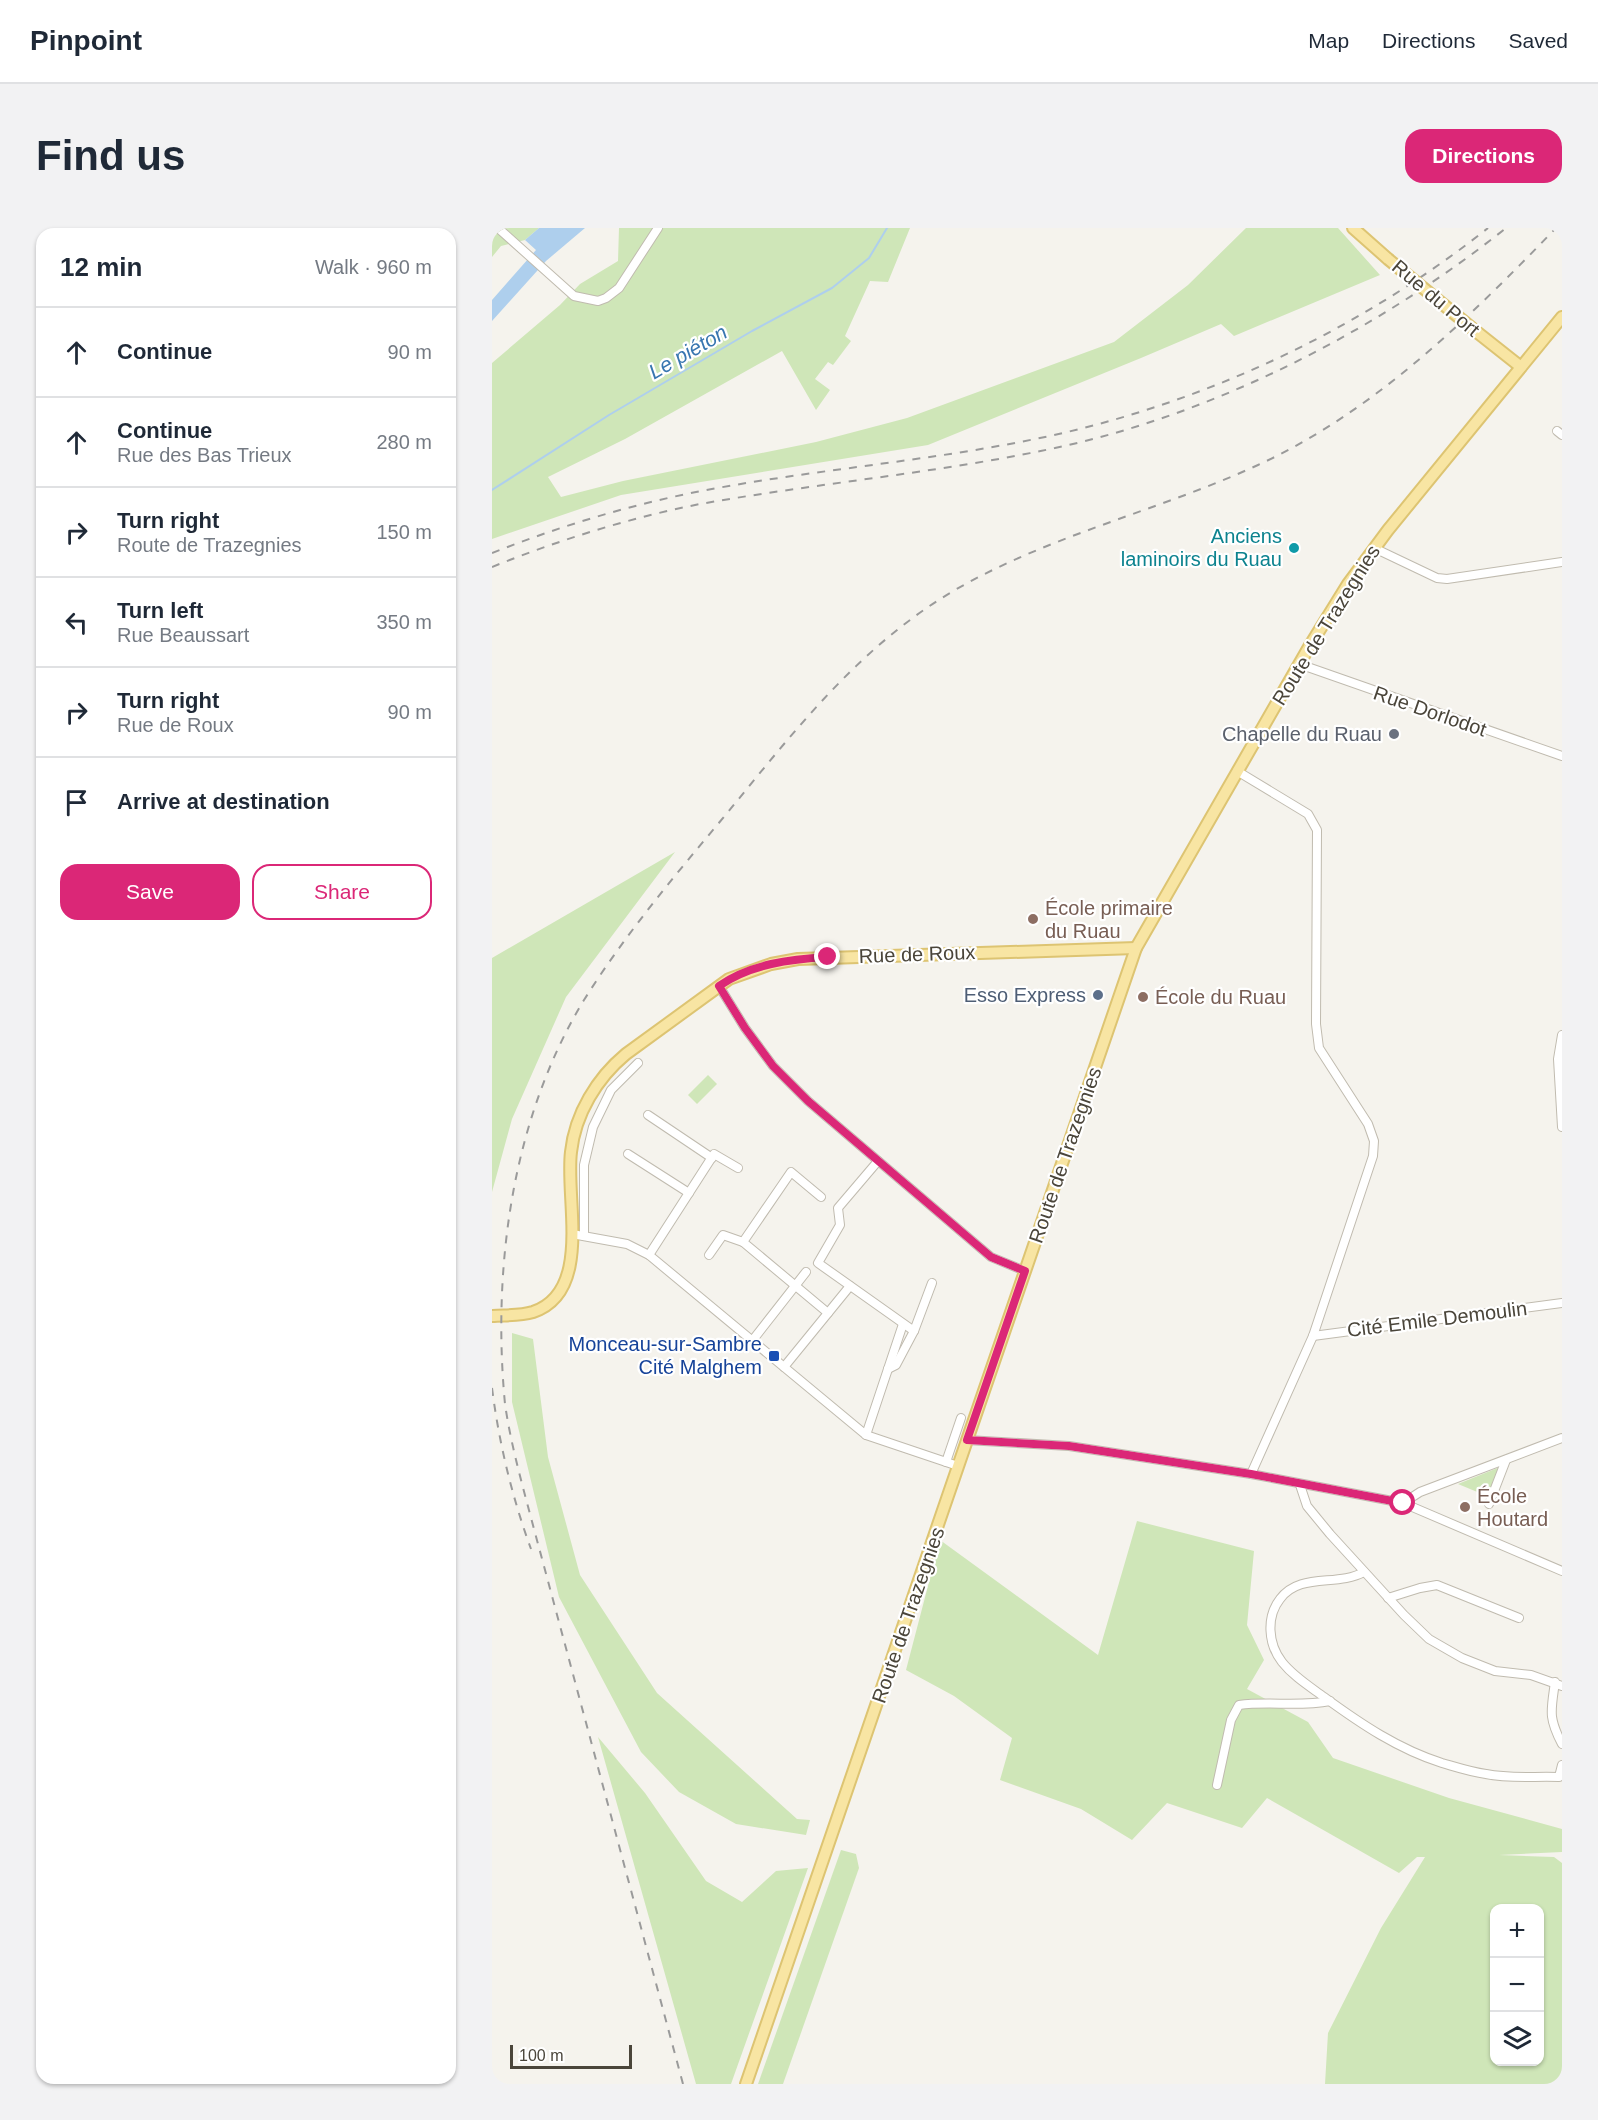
<!DOCTYPE html>
<meta charset="utf-8">
<style>
body{margin:0;font-family:Arial,sans-serif;background:#f2f2f3;color:#1f2937}
.controls{position:absolute;right:18px;bottom:18px;display:grid;overflow:hidden;border-radius:12px;box-shadow:0 2px 4px #0004}
.controls button{width:54px;height:54px;display:grid;place-items:center;padding:0;border:0;border-bottom:2px solid #e0e1e3;background:#fff;color:#1f2937;font:30px sans-serif}
.scale{position:absolute;left:18px;bottom:15px;width:122px;box-sizing:border-box;padding-left:6px;border:3px solid #4a453a;border-top:0;font-size:16px;line-height:21px;white-space:nowrap;color:#4a453a;-webkit-text-stroke:4px #fff;paint-order:stroke}
.stop{position:absolute;width:18px;height:18px;margin:-14px;border:4px solid #db2777;border-radius:50%;background:#fff}
.stop.end{background:#db2777;border-color:#fff;box-shadow:0 2px 6px #0008}
.list{margin:0;padding:0;list-style:none}
h2{display:flex;justify-content:space-between;align-items:center;height:78px;margin:0;padding:0 24px;font-size:26px}
h2 small{font-size:20px;font-weight:400;color:#747a83}
.list li{display:grid;grid-template-columns:39px 1fr auto;gap:18px;align-items:center;box-sizing:border-box;height:90px;padding:0 24px;border-top:2px solid #e0e1e3}
.list b{display:block;font-size:22px;white-space:nowrap}
.list p{margin:0;font-size:20px;white-space:nowrap;color:#747a83}
.list em{font-size:20px;font-style:normal;color:#747a83}
.actions{display:flex;gap:12px;padding:18px 24px}
.actions a{flex:1;padding:14px 0;border:2px solid #db2777;border-radius:18px;text-align:center;font-size:21px;color:#db2777}
.actions .main{background:#db2777;color:#fff}
.icon{flex:none;width:33px;height:33px;fill:none;stroke:currentColor;stroke-width:2;stroke-linecap:round;stroke-linejoin:round}
.map{position:relative;flex:none;width:1070px;height:1856px;overflow:hidden;border-radius:18px}
header{display:flex;align-items:center;gap:36px;box-sizing:border-box;height:84px;padding:0 30px;background:#fff;border-bottom:2px solid #e0e1e3}
header strong{font-size:28px}
nav{display:flex;gap:33px;margin-inline-start:auto;font-size:21px}
.intro{display:flex;align-items:center;justify-content:space-between;box-sizing:border-box;height:144px;padding:0 36px}
h1{margin:0;font-size:42px}
.button{padding:15px 27px;border-radius:18px;background:#db2777;color:#fff;font-size:21px;font-weight:700}
main{display:flex;gap:36px;padding:0 36px}
aside{flex:1;background:#fff;border-radius:18px;box-shadow:0 2px 4px #0004}
.map>svg:first-child{display:block}
.green{fill:#cfe6b8;fill-rule:evenodd}
.water{fill:#aecfed}
.lines{fill:none;stroke-linecap:round;stroke-linejoin:round}
.stream{stroke:#aecfed;stroke-width:2}
.minor-casing{stroke:#c0bbaf;stroke-width:10}
.major-casing{stroke:#ddc472;stroke-width:14}
.minor{stroke:#fff;stroke-width:8}
.major{stroke:#f8e5a3;stroke-width:10}
.rail{stroke:#9a9a9a;stroke-width:2;stroke-dasharray:8 8;stroke-linecap:butt}
.major-bridge-casing{stroke:#ddc472;stroke-width:14;stroke-linecap:butt}
.major-bridge{stroke:#f8e5a3;stroke-width:10}
.route{stroke:#db2777;stroke-width:8}
.culture-dot{fill:#0f9aa8;stroke:#fff;stroke-width:2}
.worship-dot{fill:#6b7280;stroke:#fff;stroke-width:2}
.education-dot{fill:#8d6e63;stroke:#fff;stroke-width:2}
.service-dot{fill:#5c6f8a;stroke:#fff;stroke-width:2}
.transit-dot{fill:#1a4fb4;stroke:#fff;stroke-width:2}
.labels{text-anchor:middle;stroke-width:4.5;stroke-linejoin:round;paint-order:stroke}
.street-label{font-size:20px;fill:#4a453a;stroke:#fff}
.culture-label{font-size:20px;fill:#0d838f;stroke:#fff;text-anchor:end}
.worship-label{font-size:20px;fill:#5b616d;stroke:#fff;text-anchor:end}
.education-label{font-size:20px;fill:#785e54;stroke:#fff;text-anchor:start}
.service-label{font-size:20px;fill:#4e5e75;stroke:#fff;text-anchor:end}
.transit-label{font-size:20px;fill:#164399;stroke:#fff;text-anchor:end}
.water-label{font-size:21px;font-style:italic;fill:#3876b0;stroke:#fff}
</style>
<header>
<strong>Pinpoint</strong>
<nav><a>Map</a><a>Directions</a><a>Saved</a></nav>
</header>
<div class="intro"><h1>Find us</h1><a class="button">Directions</a></div>
<main>
<aside>
<h2>12 min<small>Walk · 960 m</small></h2>
<ul class="list">
<li><svg class="icon" aria-label="ahead" viewBox="0 0 24 24"><path d="M12 20V5M6 11l6-6 6 6"/></svg><div><b>Continue</b></div><em>90 m</em></li>
<li><svg class="icon" aria-label="ahead" viewBox="0 0 24 24"><path d="M12 20V5M6 11l6-6 6 6"/></svg><div><b>Continue</b><p>Rue des Bas Trieux</p></div><em>280 m</em></li>
<li><svg class="icon" aria-label="right" viewBox="0 0 24 24"><path d="M7 20v-9h11M14 6l5 5-5 5"/></svg><div><b>Turn right</b><p>Route de Trazegnies</p></div><em>150 m</em></li>
<li><svg class="icon" aria-label="left" viewBox="0 0 24 24"><path d="M17 20v-9H6M10 6l-5 5 5 5"/></svg><div><b>Turn left</b><p>Rue Beaussart</p></div><em>350 m</em></li>
<li><svg class="icon" aria-label="right" viewBox="0 0 24 24"><path d="M7 20v-9h11M14 6l5 5-5 5"/></svg><div><b>Turn right</b><p>Rue de Roux</p></div><em>90 m</em></li>
<li><svg class="icon" aria-label="arrive" viewBox="0 0 24 24"><path d="M6 21V4h12l-3 4 3 4H6"/></svg><div><b>Arrive at destination</b></div></li>
</ul>
<div class="actions"><a class="main">Save</a><a>Share</a></div>
</aside>
<div class="map">
<svg width="1070" height="1856" viewBox="0 0 1070 1856">
<rect width="100%" height="100%" fill="#f5f3ed"/>
<g class="green">
<path d="M0,0h47l-14,12 -24,6 -9,11z"/>
<path d="M127,0h291l-22,54 -18,-1 -25,55 6,5 -18,24 -5,-3 -13,17 15,11 -14,20 -34,-59 -157,88 -77,38 13,20 62,-16 193,-39 91,-24 207,-76 74,-57 58,-57h92l42,47 -146,61 -13,-12 -80,34 -213,87 -307,50 -129,44v-176l68,-58 20,-21 38,-23z"/>
<path d="M183,624l-109,145 -54,122 -20,73v-234z"/>
<path d="M216,847l9,9 -20,20 -9,-9z"/>
<path d="M20,1105l21,6 15,118 32,118 77,118 140,126 13,1 -4,15 -70,-11 -57,-32 -38,-40 -82,-155 -47,-195z"/>
<path d="M1008,1239l-13,29 -29,-12z"/>
<path d="M645,1293l117,30 -7,74 17,35 -17,29 61,33 25,36 116,40 113,31v23l-63,3 55,2 8,6v221h-237l3,-51 53,-105 44,-71h-8l-18,16 -132,-75 -25,30 -75,-25 -35,37 -51,-31 -81,-29 12,-42 -58,-42 -48,-26 34,-130 158,115zM1002,1680h46v154h-46z"/>
<path d="M106,1509l47,56 61,88 36,21 34,-31 32,-3 -77,216h-35z"/>
<path d="M349,1622l15,4 3,14 -76,216h-25z"/>
</g>
<path class="water" d="M47,0h46l-39,33 -54,60v-21l44,-50 -11,-10z"/>
<g class="lines">
<path class="stream" d="M0,262l117,-75 143,-84 80,-43 37,-30 18,-30"/>
<g class="minor-casing">
<g id="minor">
<path d="M6,0l76,68 24,5 8,-3 13,-10 39,-60"/>
<path d="M1065,203l5,4"/>
<path d="M882,320l63,30 10,1 115,-17"/>
<path d="M807,436l263,92"/>
<path d="M745,543l71,43 9,16 -1,194 3,24 49,76 6,17 -1,15 -60,180 -62,138"/>
<path d="M227,758l26,42 28,38 35,35 183,156 34,14"/>
<path d="M1070,807l-4,24 4,68"/>
<path d="M156,887l64,43"/>
<path d="M136,926l61,39"/>
<path d="M386,933l-40,47 2,17 -22,38 96,68"/>
<path d="M329,969l-30,-25 -48,70 85,71"/>
<path d="M80,1006l55,10 22,11 217,180 92,31"/>
<path d="M92,1008v-71l9,-38 18,-37 27,-27"/>
<path d="M157,1027l65,-101 24,14"/>
<path d="M217,1027l14,-20 20,7"/>
<path d="M821,1108l249,-33"/>
<path d="M260,1113l54,-69"/>
<path d="M292,1139l66,-81"/>
<path d="M396,1141l8,-4 18,-34 18,-48"/>
<path d="M374,1207l37,-111"/>
<path d="M475,1212l102,6 182,28 152,29 159,68"/>
<path d="M454,1234l15,-44"/>
<path d="M808,1257l7,21 23,28 74,81 25,24 33,19 33,13 36,4 31,11"/>
<path d="M911,1275l17,-11 142,-54"/>
<path d="M997,1276l17,-44"/>
<path d="M872,1344c-27,15 -64,0 -84,27 -14,18 -12,45 2,63 11,14 27,24 42,35 37,27 74,52 118,66 14,4 29,9 44,11 23,5 49,2 73,3l3,-12"/>
<path d="M896,1370l32,-10 17,-3 82,33"/>
<path d="M1063,1454c-4,29 -7,35 7,62"/>
<path d="M725,1557l14,-65 8,-15c30,-4 61,2 91,-4"/>
</g>
</g>
<g class="major-casing">
<g id="major">
<path d="M861,0l35,31"/>
<path d="M981,101l48,38"/>
<path d="M0,1088c14,-1 28,0 41,-4 60,-20 32,-113 38,-160 4,-38 26,-74 55,-98l103,-75 42,-15 27,-5 338,-11"/>
<path d="M254,1856l390,-1136 173,-301 39,-63 40,-54 174,-213"/>
</g>
</g>
<use href="#minor" class="minor"/>
<use href="#major" class="major"/>
<g class="rail">
<path d="M0,325c66,-26 134,-47 204,-61 118,-23 240,-31 358,-57 157,-35 308,-107 434,-207"/>
<path d="M0,339c67,-27 137,-49 208,-63 118,-21 238,-31 355,-56 160,-34 323,-118 451,-220"/>
<path d="M0,1160c7,55 20,109 39,161"/>
<path d="M191,1856l-149,-555c-11,-42 -23,-83 -29,-125 -13,-136 7,-286 79,-404 42,-67 93,-127 144,-188 68,-83 133,-167 227,-222 95,-55 203,-79 303,-125 117,-54 209,-145 298,-237"/>
</g>
<g class="major-bridge-casing">
<path id="major-bridge" d="M896,31l85,70"/>
</g>
<use href="#major-bridge" class="major-bridge"/>
</g>
<g class="lines">
<path class="route" d="M336,729c-37,2 -78,7 -109,29l26,42 28,38 35,35 183,156 34,14 -58,169 102,6 182,28 152,29"/>
</g>
<circle class="culture-dot" cx="802" cy="320" r="6"/>
<circle class="worship-dot" cx="902" cy="506" r="6"/>
<g class="education-dot">
<circle cx="541" cy="691" r="6"/>
<circle cx="651" cy="769" r="6"/>
<circle cx="973" cy="1279" r="6"/>
</g>
<circle class="service-dot" cx="606" cy="767" r="6"/>
<rect class="transit-dot" x="276" y="1122" width="12" height="12" rx="3"/>
<g class="labels">
<g class="street-label">
<text transform="translate(944 70) rotate(40)" y="7">Rue du Port</text>
<text transform="translate(834 397) rotate(-58)" y="7">Route de Trazegnies</text>
<text transform="translate(938 483) rotate(19)" y="7">Rue Dorlodot</text>
<text transform="translate(425 726) rotate(-2)" y="7">Rue de Roux</text>
<text transform="translate(573 927) rotate(-71)" y="7">Route de Trazegnies</text>
<text transform="translate(945 1091) rotate(-7)" y="7">Cité Emile Demoulin</text>
<text transform="translate(416 1387) rotate(-71)" y="7">Route de Trazegnies</text>
</g>
<g class="culture-label">
<text x="790" y="315">Anciens<tspan x="790" dy="23">laminoirs du Ruau</tspan></text>
</g>
<g class="worship-label">
<text x="890" y="513">Chapelle du Ruau</text>
</g>
<g class="education-label">
<text x="553" y="687">École primaire<tspan x="553" dy="23">du Ruau</tspan></text>
<text x="663" y="776">École du Ruau</text>
<text x="985" y="1275">École<tspan x="985" dy="23">Houtard</tspan></text>
</g>
<g class="service-label">
<text x="594" y="774">Esso Express</text>
</g>
<g class="transit-label">
<text x="270" y="1123">Monceau-sur-Sambre<tspan x="270" dy="23">Cité Malghem</tspan></text>
</g>
<g class="water-label">
<text transform="translate(196 124) rotate(-30)" y="7">Le piéton</text>
</g>
</g>
</svg>
<div class="controls">
<button>+</button>
<button>−</button>
<button><svg class="icon" aria-label="layers" viewBox="0 0 24 24"><path d="M12 4l9 5-9 5-9-5zM3 14l9 5 9-5"/></svg></button>
</div>
<div class="scale">100 m</div>
<div class="stop" style="left:911px;top:1275px"></div>
<div class="stop end" style="left:336px;top:729px"></div>
</div>
</main>
